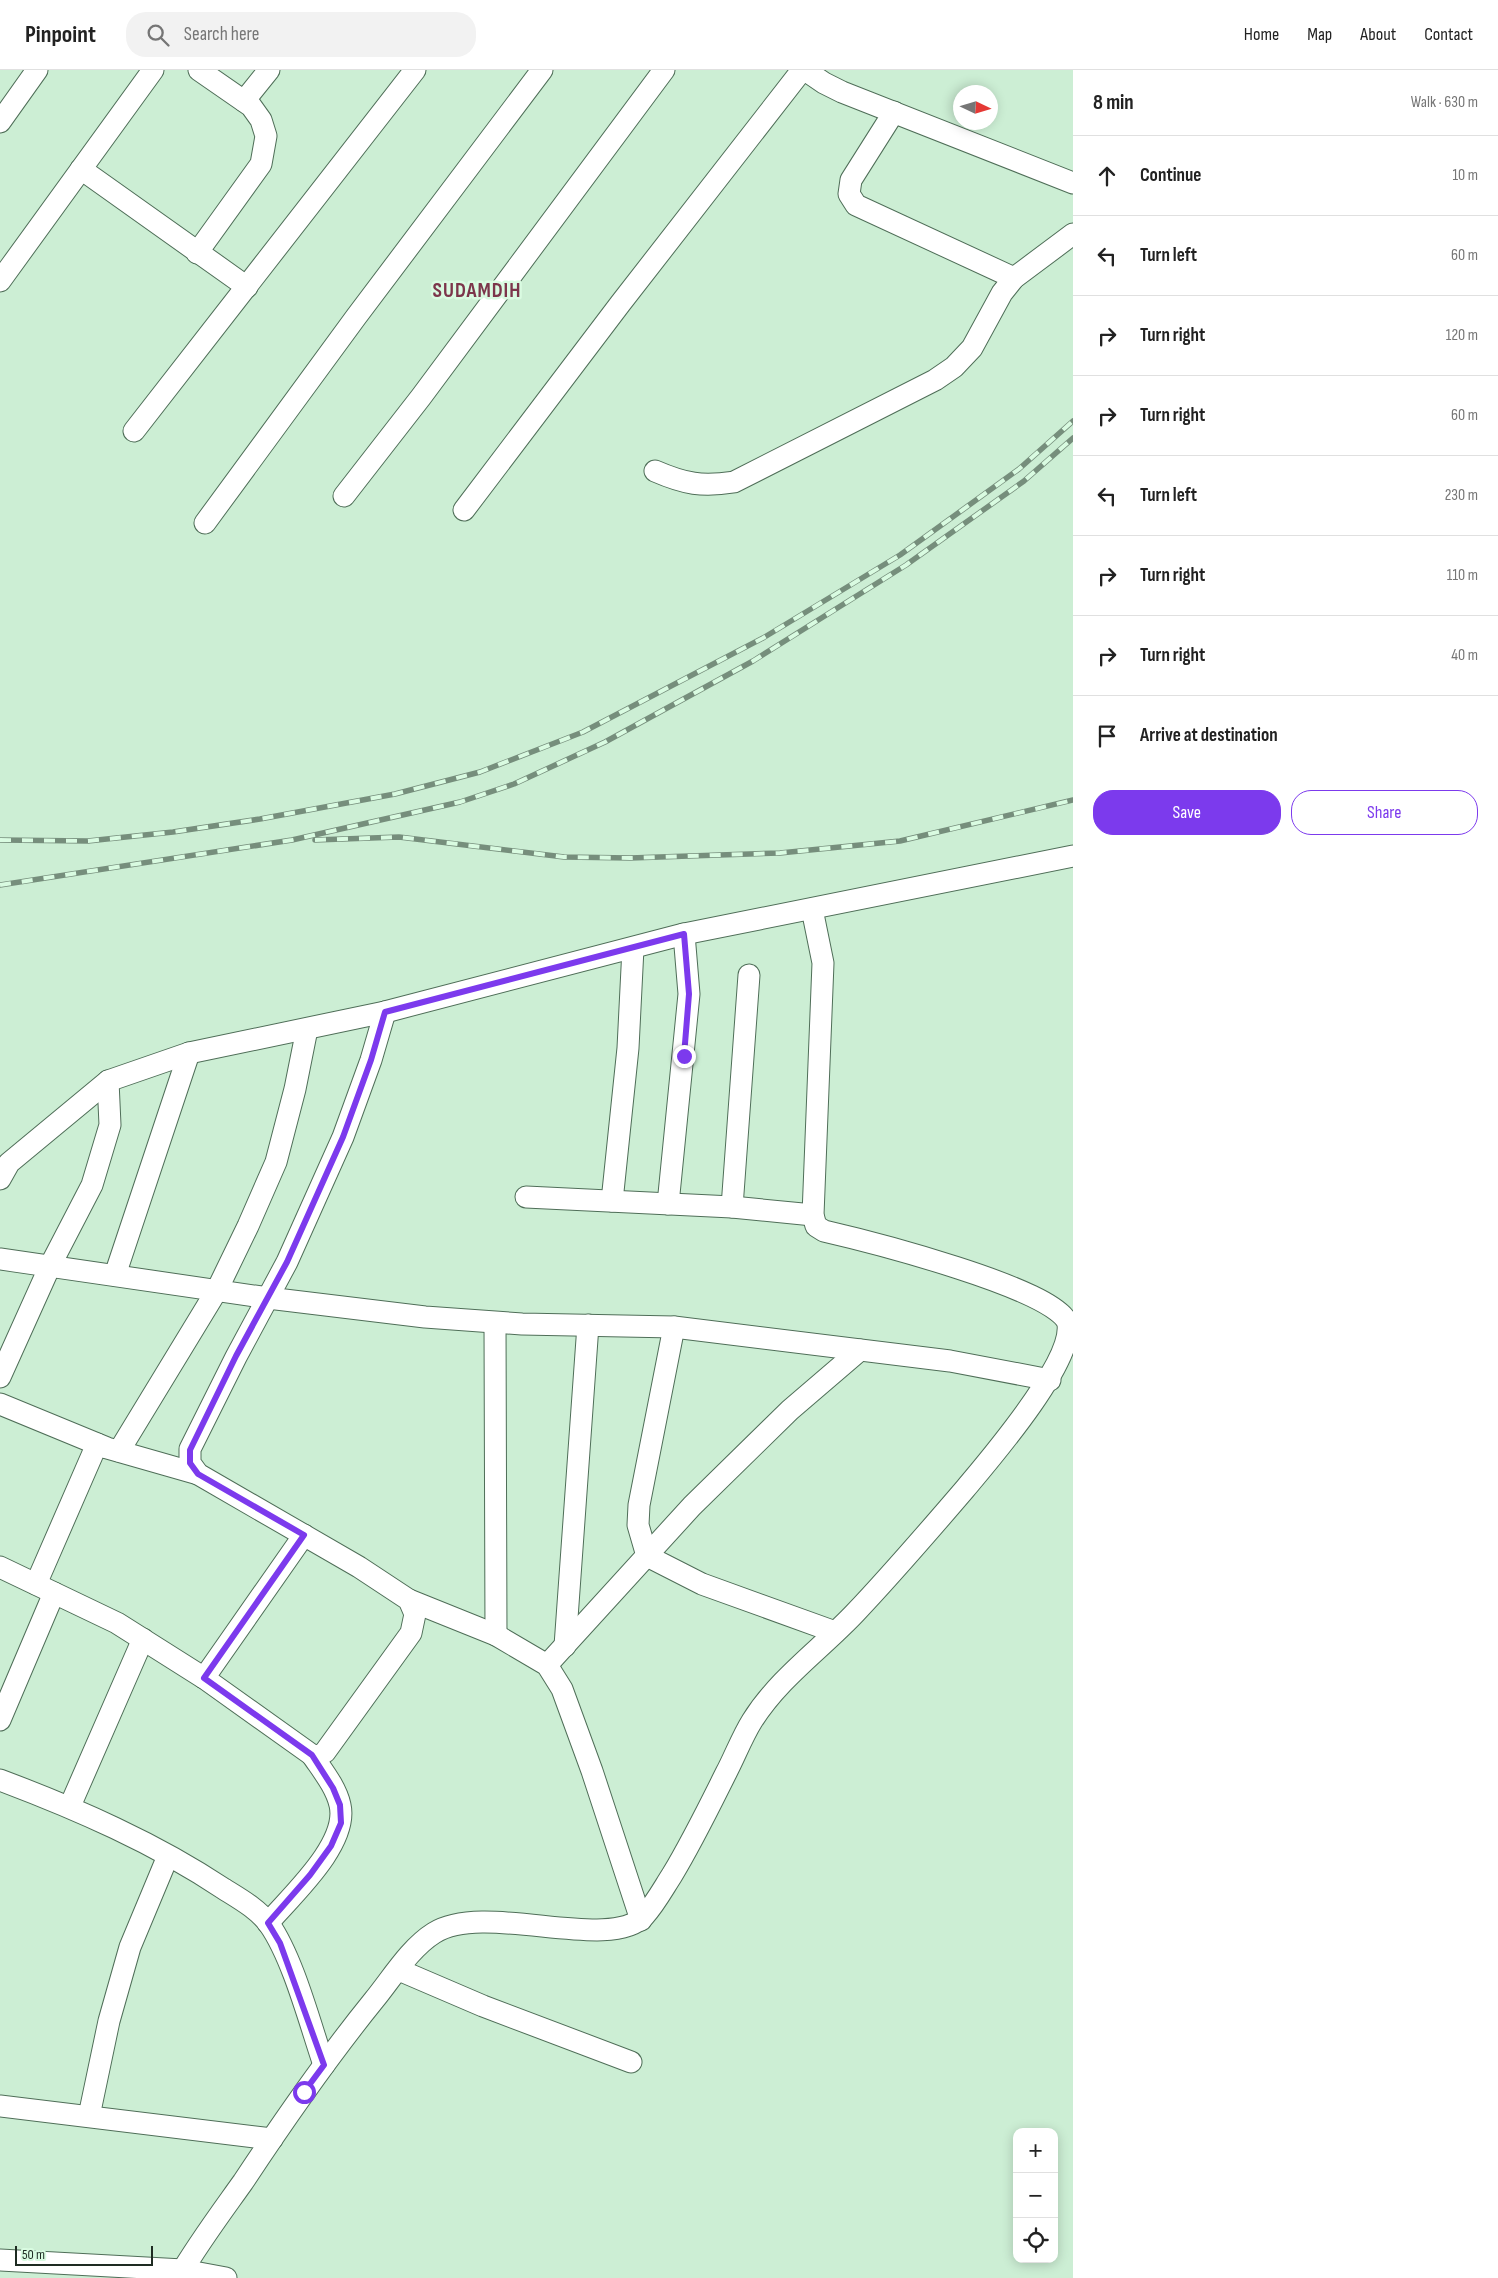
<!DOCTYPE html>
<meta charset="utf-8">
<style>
body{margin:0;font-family:"Sofia Sans Condensed",sans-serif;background:#f2f2f2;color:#222}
.controls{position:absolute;right:15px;bottom:15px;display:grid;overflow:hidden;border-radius:10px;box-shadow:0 2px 12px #0003}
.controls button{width:45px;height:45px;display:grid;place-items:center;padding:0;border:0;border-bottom:1px solid #e0e0e0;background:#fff;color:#222;font:25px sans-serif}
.compass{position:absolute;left:953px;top:15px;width:45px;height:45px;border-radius:50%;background:#fff;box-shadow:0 2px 12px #0003;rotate:94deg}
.scale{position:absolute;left:15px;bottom:12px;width:138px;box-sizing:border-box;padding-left:5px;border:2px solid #1e2b22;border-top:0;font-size:14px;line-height:18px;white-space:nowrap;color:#1e2b22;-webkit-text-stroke:4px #d9fbe1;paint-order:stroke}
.stop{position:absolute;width:15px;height:15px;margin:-11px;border:4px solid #7c3aed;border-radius:50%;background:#fff}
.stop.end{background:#7c3aed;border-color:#fff;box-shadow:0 1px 5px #0008}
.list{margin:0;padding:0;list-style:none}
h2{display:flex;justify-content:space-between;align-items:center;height:65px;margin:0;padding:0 20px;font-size:21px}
h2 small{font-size:16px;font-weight:400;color:#767676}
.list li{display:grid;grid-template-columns:32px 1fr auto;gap:15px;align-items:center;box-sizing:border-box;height:80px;padding:0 20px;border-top:1px solid #e0e0e0}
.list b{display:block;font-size:19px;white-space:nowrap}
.list em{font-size:16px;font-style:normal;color:#767676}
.actions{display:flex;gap:10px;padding:15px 20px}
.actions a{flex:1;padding:11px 0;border:1px solid #7c3aed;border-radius:20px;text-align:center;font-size:18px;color:#7c3aed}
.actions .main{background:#7c3aed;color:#fff}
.icon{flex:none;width:28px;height:28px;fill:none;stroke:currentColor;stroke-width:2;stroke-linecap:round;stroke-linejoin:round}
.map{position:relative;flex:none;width:1073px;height:2208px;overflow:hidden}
header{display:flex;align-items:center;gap:30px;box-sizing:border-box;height:70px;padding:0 25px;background:#fff;border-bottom:1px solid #e0e0e0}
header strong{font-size:24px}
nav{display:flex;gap:28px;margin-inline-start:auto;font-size:18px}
.search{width:350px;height:45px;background:#f2f2f2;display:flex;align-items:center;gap:12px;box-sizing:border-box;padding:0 18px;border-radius:20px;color:#767676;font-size:19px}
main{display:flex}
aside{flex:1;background:#fff}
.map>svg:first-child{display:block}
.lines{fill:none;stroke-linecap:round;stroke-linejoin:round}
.minor-casing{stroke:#4f6e58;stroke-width:23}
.minor{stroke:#fff;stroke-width:21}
.rail-casing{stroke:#768e7c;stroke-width:5.5}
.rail{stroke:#d9fbe1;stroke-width:4;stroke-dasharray:11;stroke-linecap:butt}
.route{stroke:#7c3aed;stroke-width:6}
.labels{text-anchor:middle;stroke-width:5;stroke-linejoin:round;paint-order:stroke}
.district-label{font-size:21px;font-weight:bold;letter-spacing:1px;fill:#7c364b;stroke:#d9fbe1}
</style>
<header>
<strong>Pinpoint</strong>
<div class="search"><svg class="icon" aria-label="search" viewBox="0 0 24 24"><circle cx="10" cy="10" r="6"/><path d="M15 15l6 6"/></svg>Search here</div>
<nav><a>Home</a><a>Map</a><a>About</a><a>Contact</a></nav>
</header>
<main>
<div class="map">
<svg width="1073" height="2208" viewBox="0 0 1073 2208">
<rect width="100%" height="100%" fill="#cceed4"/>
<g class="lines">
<g class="minor-casing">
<g id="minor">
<path d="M805,0l19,13 18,9 231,91"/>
<path d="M244,31l25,-31"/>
<path d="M894,42l-43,68 -2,14 7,11 158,73"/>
<path d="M0,52l37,-52"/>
<path d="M81,99l166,118"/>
<path d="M197,183l64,-89 5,-28 -5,-16 -10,-14 -52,-36"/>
<path d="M0,211l153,-211"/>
<path d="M134,361l281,-361"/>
<path d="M655,401c30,13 47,16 79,11l201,-102 19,-13 18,-19 30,-55 12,-15 59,-44"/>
<path d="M344,426l77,-99 243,-327"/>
<path d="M464,440l156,-206 182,-234"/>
<path d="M205,453l151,-206 186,-247"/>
<path d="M0,1109l9,-16 99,-82 81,-28 196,-41 299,-78 389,-78"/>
<path d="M526,1127l206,10 81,8"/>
<path d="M612,1131l16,-153 5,-100"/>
<path d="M668,1134l21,-210 -5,-60"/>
<path d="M732,1137l17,-232"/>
<path d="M0,1189l268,39 157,19 97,7 152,3 276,34 100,19"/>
<path d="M115,1205l74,-222"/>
<path d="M495,1253l1,312"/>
<path d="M674,1257l-35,178 -1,20 9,31 55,28 133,48"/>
<path d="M0,1307l50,-111 42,-81 18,-60 -2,-44"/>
<path d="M0,1334l107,44 91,26"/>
<path d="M119,1381l98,-161 31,-64 28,-64 19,-73 12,-60"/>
<path d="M0,1497l117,56 87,55 108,77 7,1 6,-4 86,-119 4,-19 -6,-14 -50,-33 -161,-93 -8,-11v-14l46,-92 51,-95 56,-125 28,-77 14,-48"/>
<path d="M36,1514l61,-140"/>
<path d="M409,1530l87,35 51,30 15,24 30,82 49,149"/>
<path d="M565,1576l23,-321"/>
<path d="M547,1595l145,-159 98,-96 70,-60"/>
<path d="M204,1608l100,-143"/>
<path d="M0,1650l54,-127"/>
<path d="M0,1710c77,29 155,63 224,109 16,10 34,20 45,35 24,34 41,100 55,141"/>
<path d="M70,1736l73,-167"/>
<path d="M268,1853c23,-27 81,-79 72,-118 -4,-18 -18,-35 -28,-50"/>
<path d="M399,1900l84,36 148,56"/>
<path d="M0,2036l272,33"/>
<path d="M89,2046l20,-95 21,-74 38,-91"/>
<path d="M0,2190l183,10 43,8"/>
<path d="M178,2208c19,-33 43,-65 65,-96 41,-62 84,-124 131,-182 18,-22 36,-52 60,-67 51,-32 175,20 210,-17 11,-12 19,-27 28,-41 20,-33 37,-68 54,-102 9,-17 16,-36 26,-52 27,-43 69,-72 103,-108 38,-40 74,-82 110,-124 25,-30 108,-126 103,-165 -9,-35 -205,-84 -244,-93l-8,-5 -3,-11 10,-252 -11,-54"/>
</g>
</g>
<use href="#minor" class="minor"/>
<g class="rail-casing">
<g id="rail">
<path d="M0,770l88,1 85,-9 87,-13 135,-25 85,-22 103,-40 180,-94 137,-83 119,-86 54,-48"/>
<path d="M315,770l84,-3 165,20 66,1 150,-5 120,-12 173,-41"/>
<path d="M0,815l292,-45 168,-38 54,-18 91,-42 148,-81 153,-96 118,-84 49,-43"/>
</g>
</g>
<use href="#rail" class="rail"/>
</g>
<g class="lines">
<path class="route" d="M304,2022l20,-27 -44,-122 -12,-20 42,-48 21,-29 10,-23 -1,-18 -7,-17 -21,-33 -108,-77 100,-143 -106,-61 -8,-11v-13l46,-94 51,-94 56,-125 28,-77 14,-48 299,-78 5,60 -5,62"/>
</g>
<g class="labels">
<g class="district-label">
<text x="477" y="227">SUDAMDIH</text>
</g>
</g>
</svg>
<div class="controls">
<button>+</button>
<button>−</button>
<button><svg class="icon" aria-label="locate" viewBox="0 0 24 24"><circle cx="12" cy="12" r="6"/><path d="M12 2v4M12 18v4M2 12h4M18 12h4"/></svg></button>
</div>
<svg class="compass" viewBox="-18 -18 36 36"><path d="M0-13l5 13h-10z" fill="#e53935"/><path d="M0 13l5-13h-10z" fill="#767676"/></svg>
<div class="scale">50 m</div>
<div class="stop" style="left:304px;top:2022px"></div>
<div class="stop end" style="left:684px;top:986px"></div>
</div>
<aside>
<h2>8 min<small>Walk · 630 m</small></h2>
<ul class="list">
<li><svg class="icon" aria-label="ahead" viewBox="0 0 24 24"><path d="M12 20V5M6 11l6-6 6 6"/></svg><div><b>Continue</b></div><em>10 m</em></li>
<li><svg class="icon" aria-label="left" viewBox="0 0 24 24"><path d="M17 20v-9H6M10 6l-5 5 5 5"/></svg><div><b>Turn left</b></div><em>60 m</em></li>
<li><svg class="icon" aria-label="right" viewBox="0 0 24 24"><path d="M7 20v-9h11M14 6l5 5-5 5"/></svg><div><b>Turn right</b></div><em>120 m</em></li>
<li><svg class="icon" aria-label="right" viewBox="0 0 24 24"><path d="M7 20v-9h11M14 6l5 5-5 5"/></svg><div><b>Turn right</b></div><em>60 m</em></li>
<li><svg class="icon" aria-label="left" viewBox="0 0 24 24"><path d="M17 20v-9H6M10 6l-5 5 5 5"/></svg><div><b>Turn left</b></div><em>230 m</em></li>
<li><svg class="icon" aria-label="right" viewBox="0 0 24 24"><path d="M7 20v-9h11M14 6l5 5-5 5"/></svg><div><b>Turn right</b></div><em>110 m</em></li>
<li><svg class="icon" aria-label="right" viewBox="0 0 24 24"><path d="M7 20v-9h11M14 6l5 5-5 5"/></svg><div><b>Turn right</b></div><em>40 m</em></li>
<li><svg class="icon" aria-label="arrive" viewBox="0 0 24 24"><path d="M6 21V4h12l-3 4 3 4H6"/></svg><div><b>Arrive at destination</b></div></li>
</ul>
<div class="actions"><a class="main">Save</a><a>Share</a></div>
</aside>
</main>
